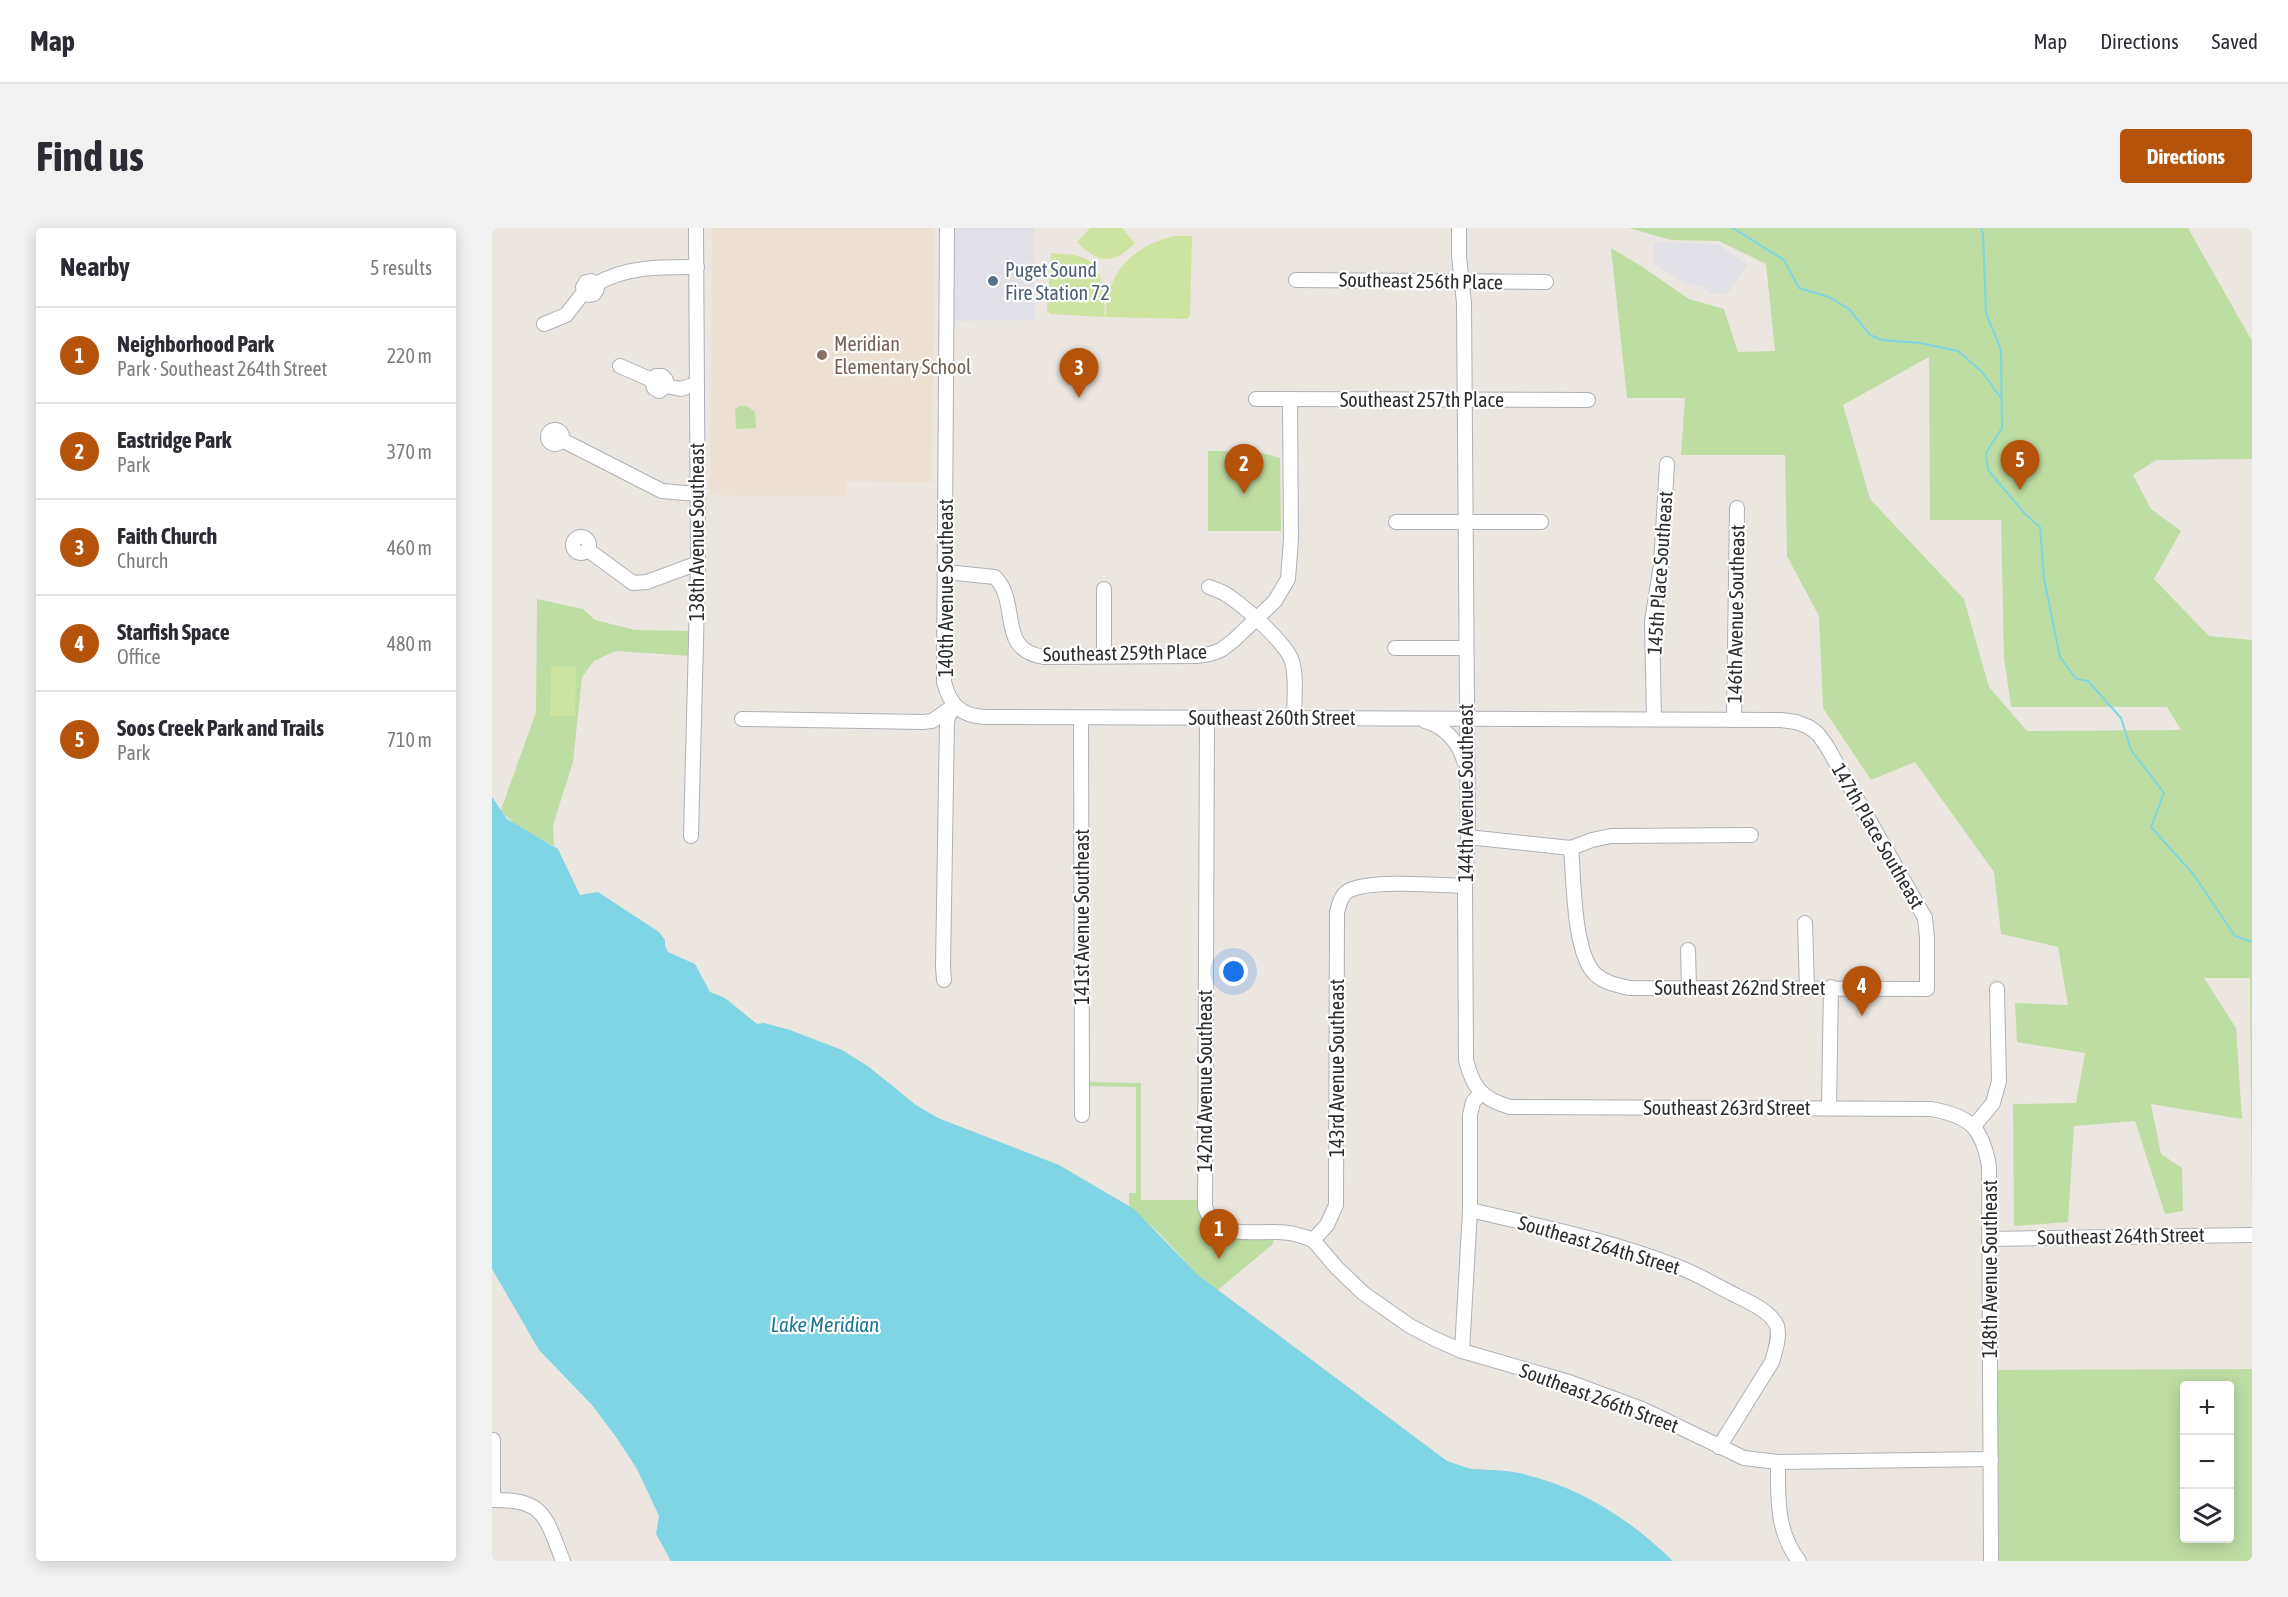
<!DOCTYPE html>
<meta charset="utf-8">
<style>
body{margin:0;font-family:"Asap Condensed",sans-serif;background:#f2f2f3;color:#2b2b33}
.controls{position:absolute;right:18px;bottom:18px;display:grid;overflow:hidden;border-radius:6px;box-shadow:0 3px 15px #0003}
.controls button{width:54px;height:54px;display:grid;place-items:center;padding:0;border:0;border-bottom:2px solid #e1e1e2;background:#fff;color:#2b2b33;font:30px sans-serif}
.you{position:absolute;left:742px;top:744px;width:21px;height:21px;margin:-15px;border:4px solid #fff;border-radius:50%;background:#1a73e8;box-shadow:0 0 0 9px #1a73e833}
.badge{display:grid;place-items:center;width:39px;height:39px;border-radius:50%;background:#b45309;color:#fff;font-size:20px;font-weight:700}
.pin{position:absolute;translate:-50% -50px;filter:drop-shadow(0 2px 3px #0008)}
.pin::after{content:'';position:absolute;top:32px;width:21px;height:18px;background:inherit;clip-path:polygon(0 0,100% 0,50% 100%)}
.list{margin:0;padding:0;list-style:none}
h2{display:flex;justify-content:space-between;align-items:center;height:78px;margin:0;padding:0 24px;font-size:26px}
h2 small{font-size:20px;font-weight:400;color:#7c7c81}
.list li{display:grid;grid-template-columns:39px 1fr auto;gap:18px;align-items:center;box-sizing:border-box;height:96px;padding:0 24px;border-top:2px solid #e1e1e2}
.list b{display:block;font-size:22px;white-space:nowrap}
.list p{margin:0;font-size:20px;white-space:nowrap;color:#7c7c81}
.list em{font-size:20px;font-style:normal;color:#7c7c81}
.icon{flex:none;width:33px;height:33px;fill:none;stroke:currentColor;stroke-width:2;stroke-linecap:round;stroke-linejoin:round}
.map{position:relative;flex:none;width:1760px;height:1333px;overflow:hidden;border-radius:6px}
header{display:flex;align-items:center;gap:36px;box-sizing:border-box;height:84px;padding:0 30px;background:#fff;border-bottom:2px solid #e1e1e2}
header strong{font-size:28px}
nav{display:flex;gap:33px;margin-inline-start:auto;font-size:21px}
.intro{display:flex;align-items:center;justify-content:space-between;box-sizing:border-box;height:144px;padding:0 36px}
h1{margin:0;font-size:42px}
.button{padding:15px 27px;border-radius:6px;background:#b45309;color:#fff;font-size:21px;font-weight:700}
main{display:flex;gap:36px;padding:0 36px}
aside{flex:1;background:#fff;border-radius:6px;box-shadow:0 3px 15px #0003}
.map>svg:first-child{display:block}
.industrial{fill:#e1e0e6}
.education{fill:#ece0d2}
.green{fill:#bedda3;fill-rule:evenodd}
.pitch{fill:#cfe3a0}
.water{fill:#7fd5e3}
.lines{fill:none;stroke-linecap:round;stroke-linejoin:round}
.stream{stroke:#7fd5e3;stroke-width:2}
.minor-casing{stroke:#adb0b7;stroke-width:16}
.minor{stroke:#fff;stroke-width:14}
.service-dot{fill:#5c6f8a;stroke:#fff;stroke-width:2}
.education-dot{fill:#8d6e63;stroke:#fff;stroke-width:2}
.labels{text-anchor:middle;stroke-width:4.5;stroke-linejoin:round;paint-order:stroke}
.service-label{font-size:20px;fill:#4e5e75;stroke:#fff;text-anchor:start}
.street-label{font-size:20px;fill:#2c2c2c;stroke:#fff}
.education-label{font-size:20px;fill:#785e54;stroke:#fff;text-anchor:start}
.water-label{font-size:21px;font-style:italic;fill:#1c7791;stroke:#fff}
</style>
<header>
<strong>Map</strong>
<nav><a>Map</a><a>Directions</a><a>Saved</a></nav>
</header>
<div class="intro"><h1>Find us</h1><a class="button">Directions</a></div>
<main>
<aside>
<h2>Nearby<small>5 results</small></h2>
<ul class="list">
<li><span class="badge">1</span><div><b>Neighborhood Park</b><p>Park · Southeast 264th Street</p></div><em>220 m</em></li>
<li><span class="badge">2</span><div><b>Eastridge Park</b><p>Park</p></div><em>370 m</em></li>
<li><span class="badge">3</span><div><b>Faith Church</b><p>Church</p></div><em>460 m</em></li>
<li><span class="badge">4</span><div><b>Starfish Space</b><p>Office</p></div><em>480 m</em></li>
<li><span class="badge">5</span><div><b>Soos Creek Park and Trails</b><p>Park</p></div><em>710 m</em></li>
</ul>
</aside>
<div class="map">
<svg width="1760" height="1333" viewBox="0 0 1760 1333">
<rect width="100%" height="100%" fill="#ece6e1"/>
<g class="industrial">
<path d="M462,0h80l1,92 -84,1z"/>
<path d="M1161,14l65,2 29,21 -20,29 -18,-1 -7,-7 -16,-2 -33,-21z"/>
</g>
<path class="education" d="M220,0h222l-2,254 -85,-1v15l-137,-1z"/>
<g class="green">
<path d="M1137,0h559l64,113v118l-96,1 -23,15 18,34 30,22 -27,48 55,57 43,4v586l-2,-248h-46l32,50 6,91 -91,-15 10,50 21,14 1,43 -18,3 -30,-93 -61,5 -6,96 -54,4 -1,-122 63,-1 9,-50 -68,-11 -2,-39 53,2 -10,-58 -57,-13 -7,-62 -79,-110 -44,18 -48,-72 -4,-92 -32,-60 -2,-101h-104l4,-57h-58l-16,-150 30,18 48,33 35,10 14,43 37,-1 -9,-87 -47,-23 -48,-1zM1437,129l1,163h71l3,137 7,50h156l14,23 -154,1 -38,-44 -25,-88 -94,-100 -27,-94z"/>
<path d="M247,178h8l8,6 1,16 -20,1 -1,-19z"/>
<path d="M716,223h46l26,7 1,73h-73z"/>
<path d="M45,371l46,10 12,11 40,10 55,1v25l-74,-5 -22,10 -12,16 -9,85 -20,63 1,21c-18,-11 -41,-19 -53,-36l35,-98z"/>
<path d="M594,854l55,1v117h56c4,41 46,35 77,37l-1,7 -55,46 -20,-15 -38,-41 -31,-28v-13h7v-106l-50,-1z"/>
<path d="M1760,1141v192h-253l-2,-191zM1692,1158h46v152h-46z"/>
</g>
<g class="pitch">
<path d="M598,0h32l13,15c-21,22 -37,21 -58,-1z"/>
<path d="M682,8h18l-2,79 -3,4 -81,-2c-1,-44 27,-71 68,-81z"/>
<path d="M559,25c11,1 24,1 33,5 21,9 20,40 21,59l-55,-3 -3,-4z"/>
<path d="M59,439h25l-1,49h-25z"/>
</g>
<path class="water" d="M0,569l15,22 51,30 22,46 18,-3 61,40 6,8v6l3,6 27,12 15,28 15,6 32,26 7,-1 26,7 52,20 27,17 47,38 22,13 121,47 75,44 64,66 249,186c8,2 18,7 26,8 16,1 31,1 46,4 60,13 111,46 154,88h-1002l-15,-27 3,-18 -22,-47 -21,-32 -24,-32 -53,-55 -47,-81z"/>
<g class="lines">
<g class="stream">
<path d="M1241,0l51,32 15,28 30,9 20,12 21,26 12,5 38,3 38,8 24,21 19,26"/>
<path d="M1489,0l2,5 3,80 15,37 1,78 -16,25 2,17 37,44 15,13 4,52 16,78 16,22 12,2 33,37 10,32 33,43 -13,34 43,48 41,61 17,6"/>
</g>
<g class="minor-casing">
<g id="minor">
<path d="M455,0l-3,454c6,23 17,34 41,35l796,3 15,2 13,5 9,7 8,11 99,173 2,19v52l-298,-1c-13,-3 -24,-5 -34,-14 -22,-22 -21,-95 -24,-126"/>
<path d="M967,0v28l5,47 4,534 -3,49 1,174c7,28 16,39 44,47l421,2c39,7 51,18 58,57l2,395"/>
<path d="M804,52l250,2"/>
<path d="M104,56c31,-18 65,-17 101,-17"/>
<path d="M52,96l22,-9 18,-23 -1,-5 3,-5 5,-1 5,3 1,5 -3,5 -5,1 -5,-3"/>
<path d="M128,138l32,14"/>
<path d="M174,158v-6l-4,-4h-6l-4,4 2,8 5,3 7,-5 15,3 15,-5"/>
<path d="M764,171l332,1"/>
<circle cx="63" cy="209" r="7"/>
<path d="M70,212l100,51 35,3"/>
<path d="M904,294h145"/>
<circle cx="89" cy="317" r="8"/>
<path d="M96,322l45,33 14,-1 51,-19"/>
<path d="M454,344l49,5c26,27 1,73 49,80l152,-1 14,-2 11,-4 13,-10 41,-39 13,-22 3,-40 -1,-140"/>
<path d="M717,359c8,3 15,5 21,10 16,11 56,46 62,64 5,17 2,40 2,57"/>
<path d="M612,361v67"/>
<path d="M903,420h71"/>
<path d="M589,490l1,397"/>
<path d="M715,490l-2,489c11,33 44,24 72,25 13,0 24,3 36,8"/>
<path d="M1162,490l-2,-97 9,-56 6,-101"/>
<path d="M250,491l181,3 9,-1 20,-14"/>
<path d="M1242,492l3,-212"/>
<path d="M933,493c19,5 34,21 39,40"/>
<path d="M199,608l7,-273 -2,-335"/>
<path d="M976,609l103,11 21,-8 19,-4 140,-1"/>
<path d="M1313,695l2,65"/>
<path d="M1196,722l1,38"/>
<path d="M452,752l-1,-13 4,-247 7,-15"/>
<path d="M1337,880l2,-121"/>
<path d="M1482,898l19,-23 6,-22 -2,-92"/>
<path d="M978,982c69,16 139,30 206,56 20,7 39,19 57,28 14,7 38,17 44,32 3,12 -2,25 -5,36l-53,85"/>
<path d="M1497,1011l263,-4"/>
<path d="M821,1012l24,28 26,25 47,33 25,13 27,12 107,31 73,27 102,49 34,4 213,-3"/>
<path d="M821,1012l14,-15 9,-20 1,-293c2,-7 4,-17 11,-21 21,-12 90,-6 117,-5"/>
<path d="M970,1123l8,-141v-95l3,-13 8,-9"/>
<path d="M1,1212v60"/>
<path d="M1286,1234c0,36 -2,69 21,99"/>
<path d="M0,1272c53,-1 53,16 71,61"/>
</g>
</g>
<use href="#minor" class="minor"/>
</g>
<circle class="service-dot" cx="501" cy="53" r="6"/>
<circle class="education-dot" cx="330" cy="127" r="6"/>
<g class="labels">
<g class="service-label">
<text x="513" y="49">Puget Sound<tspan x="513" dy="23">Fire Station 72</tspan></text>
</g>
<g class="street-label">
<text transform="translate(929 53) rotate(1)" y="7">Southeast 256th Place</text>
<text x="930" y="179">Southeast 257th Place</text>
<text transform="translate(205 304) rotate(-90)" y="7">138th Avenue Southeast</text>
<text transform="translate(1168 345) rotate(-86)" y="7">145th Place Southeast</text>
<text transform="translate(454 360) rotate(-90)" y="7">140th Avenue Southeast</text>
<text transform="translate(1244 386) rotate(-89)" y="7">146th Avenue Southeast</text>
<text transform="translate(633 425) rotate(-1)" y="7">Southeast 259th Place</text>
<text x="780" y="497">Southeast 260th Street</text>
<text transform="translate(974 565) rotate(-90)" y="7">144th Avenue Southeast</text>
<text transform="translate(1386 608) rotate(60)" y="7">147th Place Southeast</text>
<text transform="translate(590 689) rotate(-90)" y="7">141st Avenue Southeast</text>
<text x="1248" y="767">Southeast 262nd Street</text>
<text transform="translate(845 840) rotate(-90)" y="7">143rd Avenue Southeast</text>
<text transform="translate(713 853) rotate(-90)" y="7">142nd Avenue Southeast</text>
<text x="1235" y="887">Southeast 263rd Street</text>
<text transform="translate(1629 1008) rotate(-1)" y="7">Southeast 264th Street</text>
<text transform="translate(1107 1017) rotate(16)" y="7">Southeast 264th Street</text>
<text transform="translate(1498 1041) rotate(-90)" y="7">148th Avenue Southeast</text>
<text transform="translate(1107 1170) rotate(20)" y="7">Southeast 266th Street</text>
</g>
<g class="education-label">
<text x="342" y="123">Meridian<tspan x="342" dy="23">Elementary School</tspan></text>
</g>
<g class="water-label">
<text x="333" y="1104">Lake Meridian</text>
</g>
</g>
</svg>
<div class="controls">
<button>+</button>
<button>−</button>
<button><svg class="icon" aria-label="layers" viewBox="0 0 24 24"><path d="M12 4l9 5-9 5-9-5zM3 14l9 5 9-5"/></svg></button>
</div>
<div class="you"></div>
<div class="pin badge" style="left:727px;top:1031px">1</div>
<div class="pin badge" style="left:752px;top:266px">2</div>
<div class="pin badge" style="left:587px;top:170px">3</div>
<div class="pin badge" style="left:1370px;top:788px">4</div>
<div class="pin badge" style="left:1528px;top:262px">5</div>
</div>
</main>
